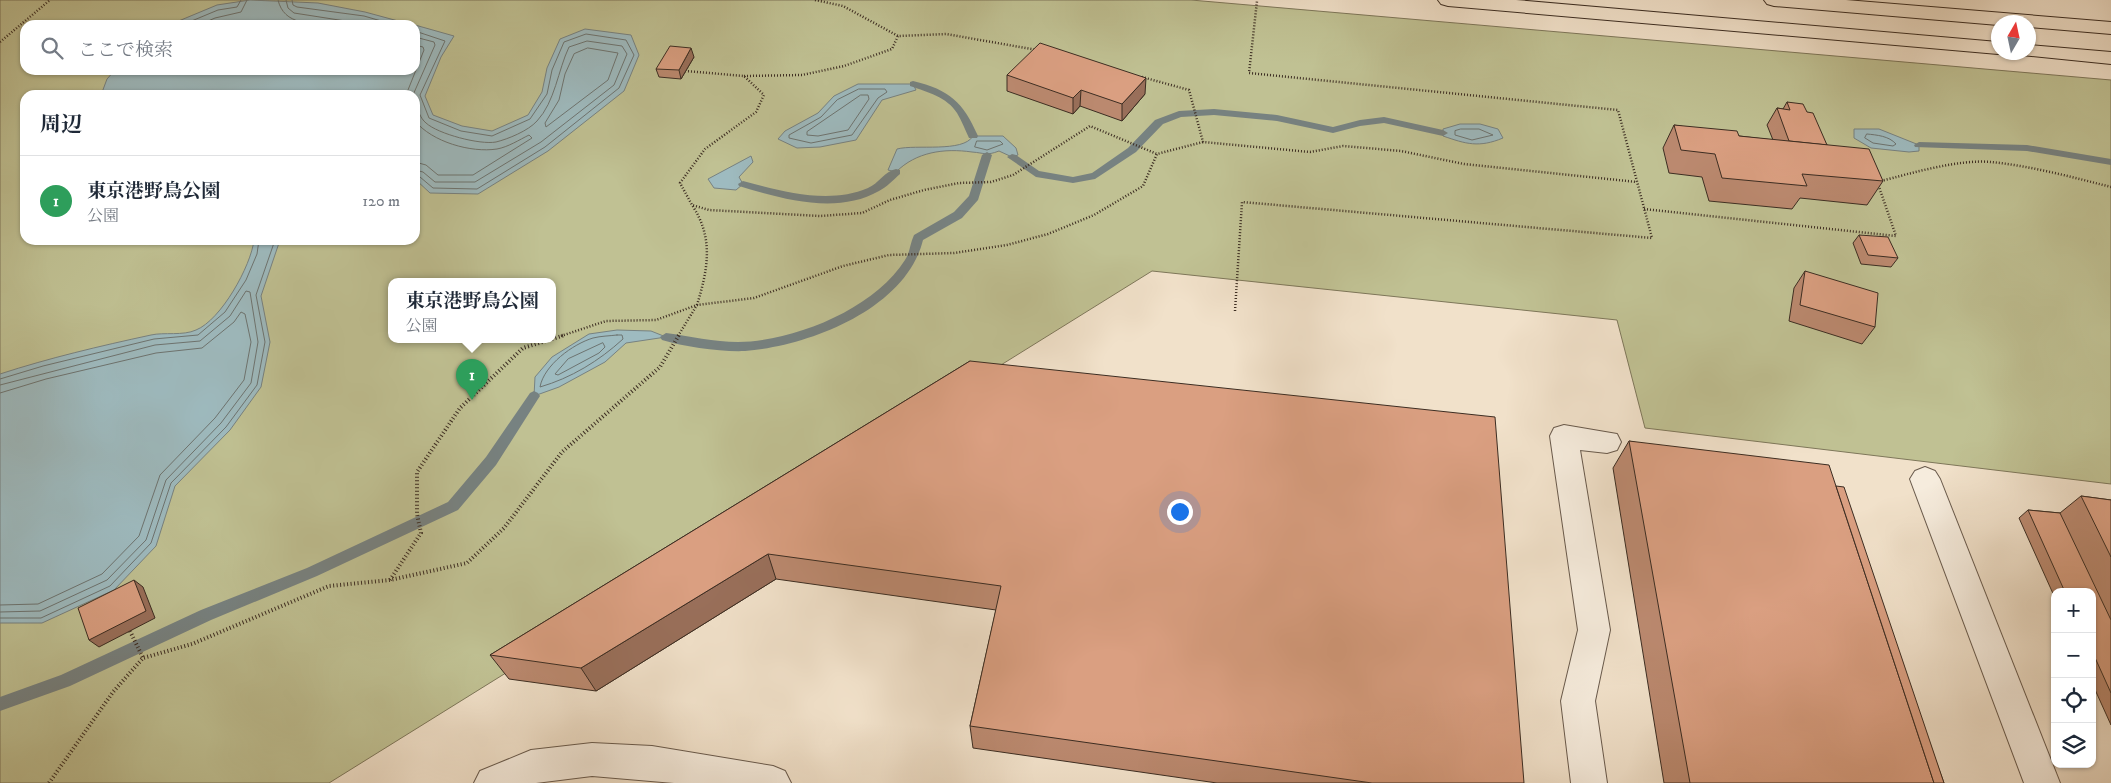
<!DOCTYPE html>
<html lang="ja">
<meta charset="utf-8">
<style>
body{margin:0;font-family:"IM FELL DW Pica","Noto Serif JP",serif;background:#f2f2f3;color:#1f2937}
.controls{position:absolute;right:15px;bottom:15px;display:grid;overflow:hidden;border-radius:10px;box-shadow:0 1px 4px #0004}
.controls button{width:45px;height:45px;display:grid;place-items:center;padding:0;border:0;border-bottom:1px solid #e0e1e3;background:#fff;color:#1f2937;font:25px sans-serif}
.compass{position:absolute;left:1991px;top:15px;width:45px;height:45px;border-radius:50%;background:#fff;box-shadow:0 1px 4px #0004;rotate:9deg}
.you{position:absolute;left:1179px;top:511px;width:18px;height:18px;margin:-12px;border:4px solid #fff;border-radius:50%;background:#1a73e8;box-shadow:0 0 0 8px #1a73e833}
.badge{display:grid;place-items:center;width:32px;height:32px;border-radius:50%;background:#8f2418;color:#fff;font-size:16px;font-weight:700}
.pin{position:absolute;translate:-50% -41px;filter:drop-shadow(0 1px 2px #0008)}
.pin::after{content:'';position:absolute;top:26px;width:18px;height:15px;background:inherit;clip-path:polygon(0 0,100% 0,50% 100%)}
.popup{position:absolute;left:388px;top:278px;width:168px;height:65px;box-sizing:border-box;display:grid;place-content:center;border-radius:10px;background:#fff;filter:drop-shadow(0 1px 4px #0005);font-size:16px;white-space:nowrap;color:#747a83}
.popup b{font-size:19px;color:#1f2937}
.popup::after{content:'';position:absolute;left:50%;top:100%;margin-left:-10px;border:10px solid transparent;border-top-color:#fff}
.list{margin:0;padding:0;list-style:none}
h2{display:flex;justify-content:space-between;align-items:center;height:65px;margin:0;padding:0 20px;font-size:21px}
h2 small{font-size:16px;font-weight:400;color:#747a83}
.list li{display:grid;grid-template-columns:32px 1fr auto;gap:15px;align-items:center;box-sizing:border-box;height:90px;padding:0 20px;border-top:1px solid #e0e1e3}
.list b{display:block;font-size:19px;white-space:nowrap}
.list p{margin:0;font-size:16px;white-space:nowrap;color:#747a83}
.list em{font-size:16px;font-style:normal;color:#747a83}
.icon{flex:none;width:28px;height:28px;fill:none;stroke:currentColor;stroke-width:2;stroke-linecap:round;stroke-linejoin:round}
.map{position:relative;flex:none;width:2111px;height:783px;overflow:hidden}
.search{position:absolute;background:#fff;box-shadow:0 1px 4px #0004;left:20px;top:20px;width:400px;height:55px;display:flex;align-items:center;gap:12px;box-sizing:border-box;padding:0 18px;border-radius:15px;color:#747a83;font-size:19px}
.panel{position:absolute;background:#fff;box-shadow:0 1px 4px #0004;left:20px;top:90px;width:400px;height:155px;border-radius:15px}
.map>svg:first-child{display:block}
.green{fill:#c0c193;stroke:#7e775a;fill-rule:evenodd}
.water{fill:#9ebbc0;stroke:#778281}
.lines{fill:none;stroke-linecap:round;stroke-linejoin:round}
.shore{stroke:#6d7471;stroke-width:1}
.stream{fill:#778281;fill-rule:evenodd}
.minor-casing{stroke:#695a4c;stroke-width:2}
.major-casing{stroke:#3c2d22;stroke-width:2}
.path-far1{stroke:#3c2d22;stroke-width:2.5;stroke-dasharray:1 2;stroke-linecap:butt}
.path{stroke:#3c2d22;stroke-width:4;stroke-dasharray:1 2.5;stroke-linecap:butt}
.minor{fill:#f6ecdd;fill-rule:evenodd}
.major{fill:#f1e1ca;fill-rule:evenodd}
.wall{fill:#bb896f;stroke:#3c2d22}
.shaded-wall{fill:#996f5a;stroke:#3c2d22}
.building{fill:#da9f81;stroke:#3c2d22}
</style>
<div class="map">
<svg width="2111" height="783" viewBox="0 0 2111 783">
<rect width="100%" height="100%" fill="#f1e1ca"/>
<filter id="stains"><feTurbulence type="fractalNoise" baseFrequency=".004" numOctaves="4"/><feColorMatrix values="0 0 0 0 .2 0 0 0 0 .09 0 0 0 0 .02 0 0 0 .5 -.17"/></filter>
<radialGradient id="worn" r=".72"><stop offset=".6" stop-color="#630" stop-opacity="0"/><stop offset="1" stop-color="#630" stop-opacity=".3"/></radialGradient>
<path class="green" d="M0,0h1191l920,80v404l-466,-56 -28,-108 -465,-49 -823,512h-329zM25,25h390v45h-390zM25,95h390v145h-390zM392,281h160v58h-160z"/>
<g class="water">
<path d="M250,0l68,3 47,9 48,13h-244l48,-20z"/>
<path d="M415,25l39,11 -13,21 -16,39 8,19 29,11 30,5 36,-16 14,-23 5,-24 13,-29 25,-10 46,6 8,20 -15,36 -76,60 -70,43 -48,-1 -15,-14v-84h-314l6,-16 8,-9h300z"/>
<path d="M858,84h55l3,6 -34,10 -26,40 -36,7 -23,1 -19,-9 7,-8 33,-18 16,-17z"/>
<path d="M1460,124h20l18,5 5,9c-24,10 -37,6 -60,-2v-7z"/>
<path d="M1854,129h25l40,16v6l-10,1 -38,-4 -17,-10z"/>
<path d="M973,136h30l13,12 2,7 -6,2 -13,-6c-13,5 -14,2 -27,1 -28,-4 -56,0 -76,20l-8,-2 9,-21c19,-5 66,4 76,-13z"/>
<path d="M751,156l2,6 -14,15 4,7 -7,6 -22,-2 -6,-9z"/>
<path d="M254,240h26l-19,56 9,46 -9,45 -31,43 -55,56 -19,60 -42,44 -72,33h-42v-249c49,-16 100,-28 151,-39 13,-3 32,1 45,-5 25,-10 55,-64 58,-90z"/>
<path d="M617,330l34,1 15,6 -40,6 -21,19 -46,25 -25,9 1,-19 17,-20 37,-23z"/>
</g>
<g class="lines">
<g class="shore">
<path d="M278,0c6,26 33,23 55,25"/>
<path d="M286,0l2,8 6,5 77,12"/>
<path d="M292,0l1,5 4,2 67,9 31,9"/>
<path d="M182,25l36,-15 19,-3 4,-7"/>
<path d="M199,25l16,-7 26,-6 6,-12"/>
<path d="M415,31l30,10 -25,54 9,23 32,13 31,5 38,-17 17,-25 5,-24 12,-28 22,-8 40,6 8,15 -15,33 -74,59 -68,42 -44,-1 -13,-11 -5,-1"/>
<path d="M588,48l30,5 -10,27 -62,47 -1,-4 14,-23 6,-26 9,-20z"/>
<path d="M859,89h26l2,3 -9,6 -26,37 -41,8 -22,-5v-3l32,-18 16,-17z"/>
<path d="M406,95l18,-45 -1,-3 -8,-2"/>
<path d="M413,95l22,-50 -1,-3 -19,-5"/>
<path d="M861,95h7l1,4 -21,31 -30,6 -11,-1v-3z"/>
<path d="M415,103c3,7 5,15 11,20 12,11 54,22 70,19 12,-3 32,-11 41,-21 18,-19 21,-51 32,-74l18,-6 35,5 5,8 -13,31 -73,57 -66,40h-40l-12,-10 -8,-2"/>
<path d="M415,121c17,21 56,32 82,28 11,-2 22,-9 32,-14l3,3 -59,37h-35l-12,-10 -11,-3"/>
<path d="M1461,129h18l14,6 -21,5 -17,-5v-4z"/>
<path d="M1867,134c10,1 22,2 29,10l-3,2 -20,-3 -8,-5z"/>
<path d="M977,141h23l3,3 -16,6 -12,-3z"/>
<path d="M617,335h5l1,4c-24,22 -52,39 -83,48 4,-22 33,-43 53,-49 8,-2 16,-2 24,-3z"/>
<path d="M603,343l2,4 -6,6 -41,22 -3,-1 13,-15z"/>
<path d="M0,379l43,-13 111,-27 44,-4 27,-23 21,-32 11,-26 2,-14"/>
<path d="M0,385l155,-40 45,-4 30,-25 16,-25 4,1 8,50 -7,41 -30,40 -55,57 -20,60 -39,40 -67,31 -40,1"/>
<path d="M0,393l46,-14 110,-26 46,-5 32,-26 7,-10 4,2 6,28 -7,38 -29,38 -55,57 -21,61 -37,38 -64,30 -38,1"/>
<path d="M0,618h41l69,-32 41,-43 20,-60 55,-56 31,-42 8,-43 -9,-47 19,-55"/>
</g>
<g class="stream">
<path d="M913,81c37,9 50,21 65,55l-1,2h-8c-4,-8 -7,-17 -12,-25 -10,-16 -30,-21 -47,-27v-4z"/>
<path d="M1214,109l63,6 56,12 27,-7 24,-3 59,13 5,3 -5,3 -59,-13 -24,3 -27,7 -56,-12 -63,-6 -33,2 -18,7 -27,28 -41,27 -22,4 -37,-6 -29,-20 5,-3 4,1 23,16 34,6 19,-4 36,-25 27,-28 24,-9z"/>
<path d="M1919,142l108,3 84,14v6l-84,-14 -112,-4 -1,-2z"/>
<path d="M987,152l5,3 -14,45 -16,18 -39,22c-17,69 -114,106 -178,111 -24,1 -60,-4 -83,-11l-2,-3 6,-4c24,3 48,9 72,9 57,-1 136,-33 167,-82 5,-7 5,-17 9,-25l40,-23 15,-16 13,-41z"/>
<path d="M896,169l4,1v4c-7,6 -13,13 -21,17 -42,24 -97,8 -140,-5l-1,-2 5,-3c39,10 85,24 125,7 10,-4 17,-17 28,-19z"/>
<path d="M534,391l4,2 2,3 -2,3 -42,66 -38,45 -141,66 -106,44 -141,66 -70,25v-14l61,-22 140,-65 106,-42 141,-66 38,-45 44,-64z"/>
</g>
<g class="minor-casing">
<g id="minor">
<path d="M1564,425l53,9 4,8 -4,8 -10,3 -27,-3 30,180 -15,71 12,82h-36l-10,-82 17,-71 -28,-194 4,-8z"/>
<path d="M1925,467l10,4 5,8 120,304h-36l-114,-304 5,-8z"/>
<path d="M592,743l60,3 121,20 12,5 6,12h-117l-82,-7 -56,7h-62l6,-12 51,-21z"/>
</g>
</g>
<g class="major-casing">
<g id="major">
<path d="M1438,0h78l482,42v10h7l-7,2 -550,-48 -7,-2z"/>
<path d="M1764,0h82l265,22v12l-83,-7v-5h-30v3l-224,-19 -7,-2z"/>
<path d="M2028,45l83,7v12l-90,-9 -2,-3h9z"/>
</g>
</g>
<g class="path-far1">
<path d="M815,0l28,6 55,30 48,-2 91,16"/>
<path d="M0,42l50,-42"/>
<path d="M685,71l59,5 20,19 -8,17 -51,37 -25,34 12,22 17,5 111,6 42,-3 28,-13 34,-10 35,-7 32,-1 22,-7 77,-49 67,28"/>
<path d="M744,76l58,-1 42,-9 48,-17 6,-13"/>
<path d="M1142,77l47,13 14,52 107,10 33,-6 58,5 63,13 173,18"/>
<path d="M1881,181c31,-8 78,-22 110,-19 40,4 81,15 120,25"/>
<path d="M1644,209l252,27 -18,-52"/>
<path d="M1235,311l7,-109 410,36 -34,-128 -369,-37 8,-72"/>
<path d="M561,336l45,-15 50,-1 41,-15c11,-36 17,-67 -5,-100"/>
<path d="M678,336l19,-31 57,-7 89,-32 46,-11 65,-2 53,-8 41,-11 46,-19 49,-29 14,-32 46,-12"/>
</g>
<g class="path">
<path d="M552,339l13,-4"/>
<path d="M390,580l31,-47 -4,-19v-42l43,-64 63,-60 29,-9"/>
<path d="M130,631l13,27"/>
<path d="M49,783l64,-91 30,-34 49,-14 137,-58 61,-6 77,-17 37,-35 58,-76 98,-85 19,-32"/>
</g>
<use href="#minor" class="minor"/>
<use href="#major" class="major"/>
</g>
<g class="wall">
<path d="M694,57l-13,22 -22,-2 -3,-8z"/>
<path d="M1007,75l138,19 -23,27 -42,-15 -7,8 -66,-23z"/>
<path d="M1787,102l20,10 20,33 56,36 -16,24 -67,-7 -8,11 -83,-8 -7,-24 -33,-4 -6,-25 11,-23 65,11 34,4 -6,-15 10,-17 6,1z"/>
<path d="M1859,235l39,23 -7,9 -30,-3 -8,-21z"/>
<path d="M1805,271l70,56 -13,17 -73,-23 5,-33z"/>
<path d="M970,361l554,422h-307l-244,-35 -3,-22 26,-116 -220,-31 -180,112 -87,-12 -19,-24z"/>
<path d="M1629,441l207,45 108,297h-280l-51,-315z"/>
<path d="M2081,496l30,4v225l-19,-42v-91h-37v6l-36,-80 9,-8 32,3z"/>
</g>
<g class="shaded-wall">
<path d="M691,48l3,9 -13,22 -2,-9z"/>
<path d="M1146,78l-1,16 -23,27v-17z"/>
<path d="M1081,90l-1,16 -7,8v-16z"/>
<path d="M768,554l8,25 -180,112 -15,-23z"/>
<path d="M134,580l9,7 12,31 -56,29 -10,-7z"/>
</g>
<g class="building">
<path d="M1040,43l106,35 -24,26 -41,-14 -8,8 -66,-23z"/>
<path d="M670,46l21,2 -12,22 -23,-1z"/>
<path d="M1787,102l16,2 4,8 6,1 14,32 -38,-4 -12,-33 13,2z"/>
<path d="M1674,125l63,6 2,5 130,13 14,32 -81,-7 5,12 -85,-8 -7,-24 -34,-4z"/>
<path d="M1859,235l29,2 10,21 -30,-3z"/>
<path d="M1805,271l73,22 -3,34 -75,-22z"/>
<path d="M970,361l525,56 29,366h-152l-402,-57 31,-140 -233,-32 -187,114 -91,-13z"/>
<path d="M1629,441l200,24 105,318h-244z"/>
<path d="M1836,486l8,1 100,296h-10z"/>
<path d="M2081,496l30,4v57z"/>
<path d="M2028,510l32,3 51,107v73l-19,-42v-59h-27z"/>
<path d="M134,580l12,31 -57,29 -11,-32z"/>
</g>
<rect width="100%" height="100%" filter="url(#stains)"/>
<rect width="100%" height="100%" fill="url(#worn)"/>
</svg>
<div class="controls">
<button>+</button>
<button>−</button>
<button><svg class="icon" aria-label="locate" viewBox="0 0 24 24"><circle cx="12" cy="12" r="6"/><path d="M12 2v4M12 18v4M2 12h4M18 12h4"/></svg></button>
<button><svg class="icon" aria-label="layers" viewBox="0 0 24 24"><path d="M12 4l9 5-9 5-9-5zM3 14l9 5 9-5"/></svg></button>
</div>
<svg class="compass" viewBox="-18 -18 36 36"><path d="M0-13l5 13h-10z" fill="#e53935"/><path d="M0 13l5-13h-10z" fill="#747a83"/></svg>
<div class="you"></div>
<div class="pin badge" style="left:472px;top:400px;background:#2e9e5b">1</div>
<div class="popup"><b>東京港野鳥公園</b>公園</div>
<div class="search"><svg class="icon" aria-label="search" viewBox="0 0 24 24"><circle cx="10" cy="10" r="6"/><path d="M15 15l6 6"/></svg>ここで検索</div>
<section class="panel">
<h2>周辺<small></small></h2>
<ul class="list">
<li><span class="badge" style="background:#2e9e5b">1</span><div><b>東京港野鳥公園</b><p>公園</p></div><em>120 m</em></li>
</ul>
</section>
</div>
